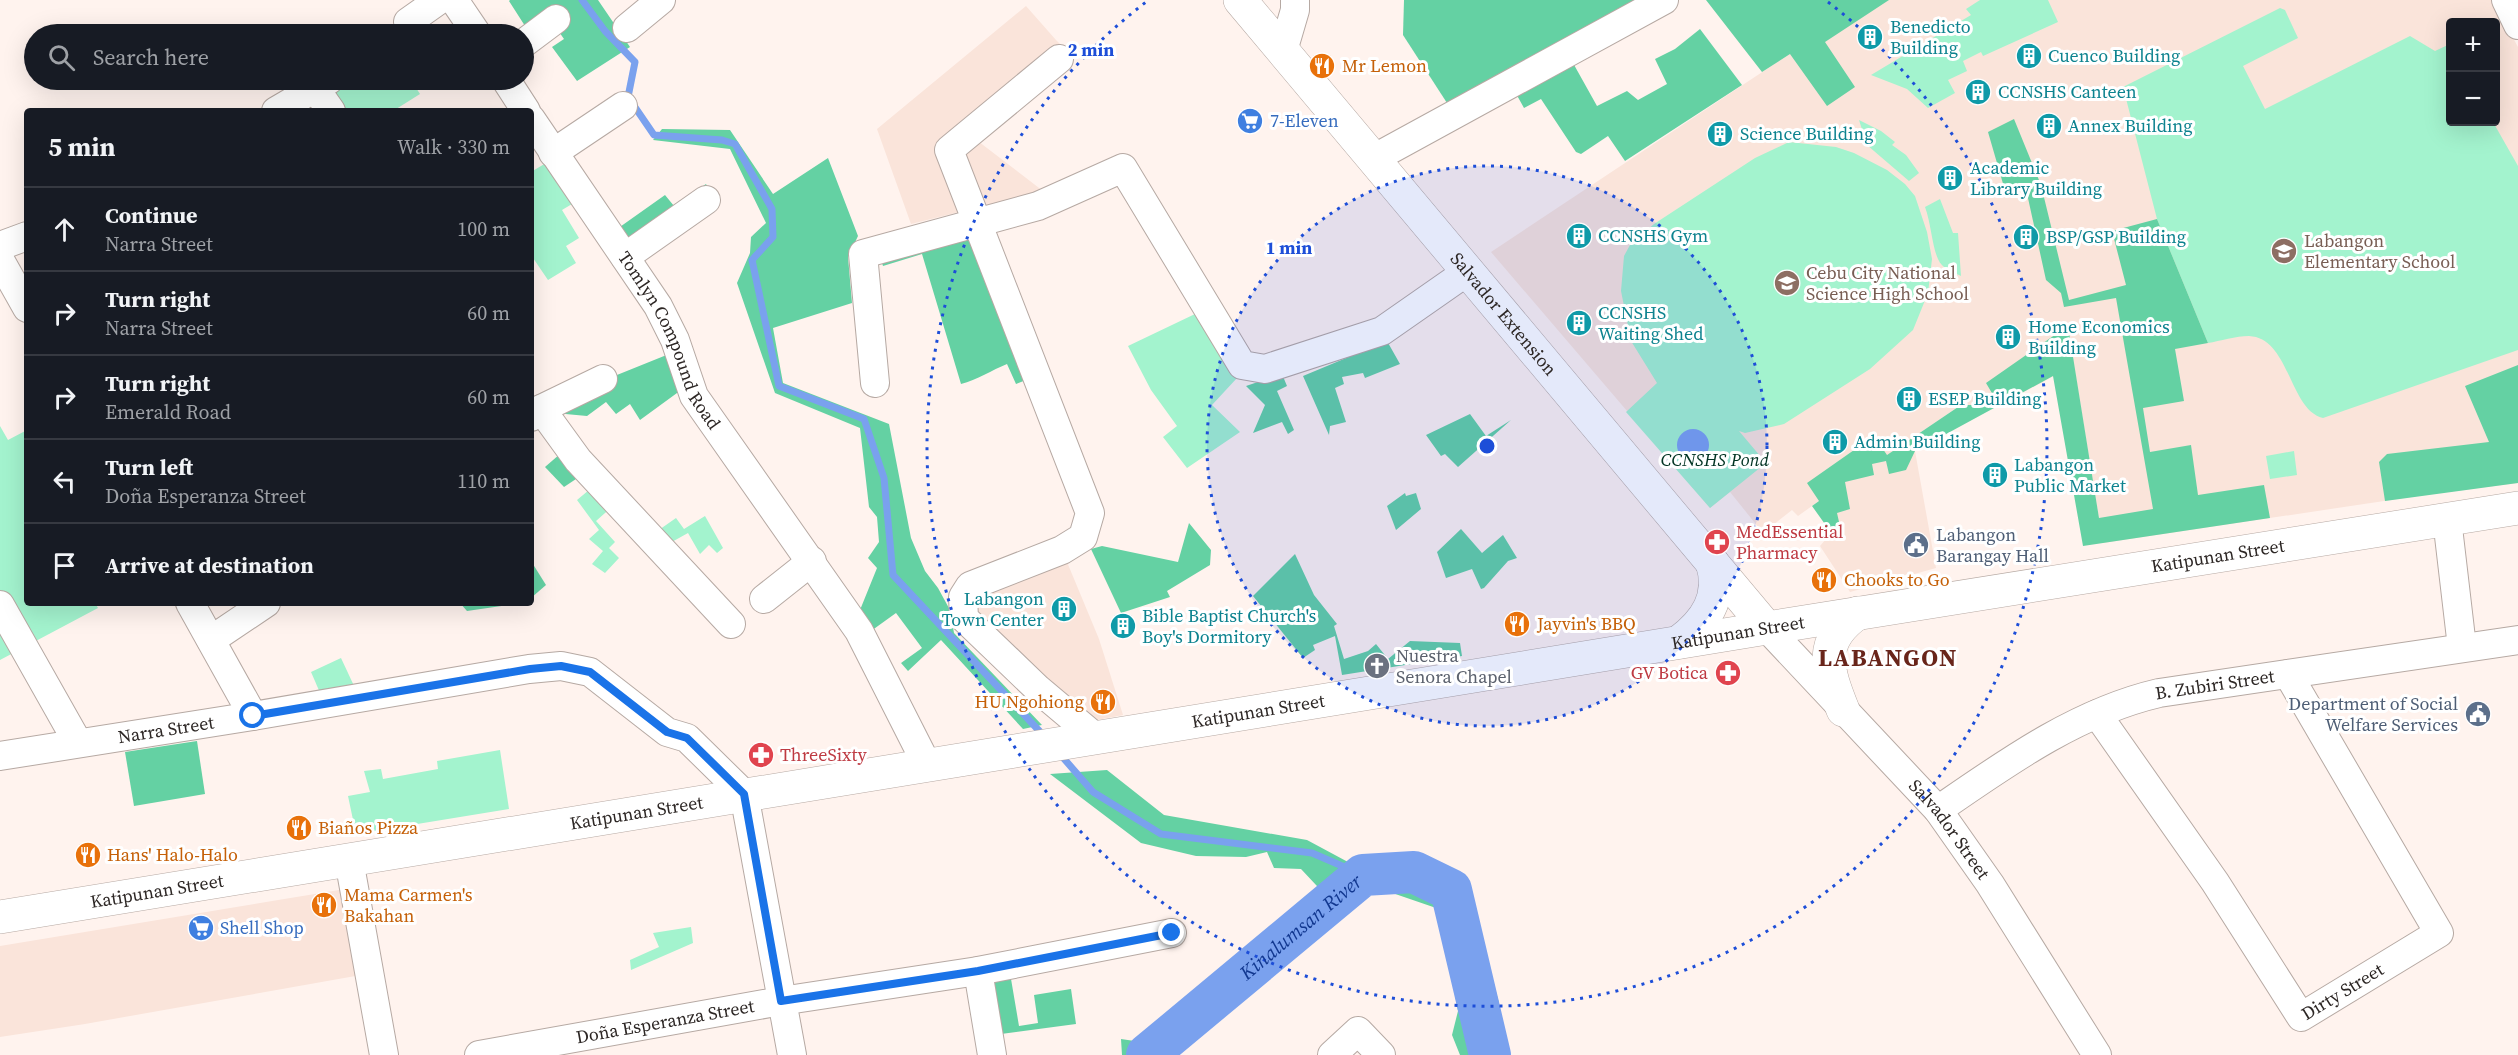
<!DOCTYPE html>
<meta charset="utf-8">
<style>
body{margin:0;font-family:"Source Serif 4",serif;background:#242831;color:#f1f3f6}
.controls{position:absolute;right:18px;top:18px;display:grid;overflow:hidden;border-radius:6px;box-shadow:0 6px 24px #0002}
.controls button{width:54px;height:54px;display:grid;place-items:center;padding:0;border:0;border-bottom:2px solid #363941;background:#171b24;color:#f1f3f6;font:30px sans-serif}
.stop{position:absolute;width:18px;height:18px;margin:-14px;border:4px solid #1a73e8;border-radius:50%;background:#fff}
.stop.end{background:#1a73e8;border-color:#fff;box-shadow:0 2px 6px #0008}
.list{margin:0;padding:0;list-style:none}
h2{display:flex;justify-content:space-between;align-items:center;height:78px;margin:0;padding:0 24px;font-size:26px}
h2 small{font-size:20px;font-weight:400;color:#9ea1a6}
.list li{display:grid;grid-template-columns:39px 1fr auto;gap:18px;align-items:center;box-sizing:border-box;height:84px;padding:0 24px;border-top:2px solid #363941}
.list b{display:block;font-size:22px;white-space:nowrap}
.list p{margin:0;font-size:20px;white-space:nowrap;color:#9ea1a6}
.list em{font-size:20px;font-style:normal;color:#9ea1a6}
.icon{flex:none;width:33px;height:33px;fill:none;stroke:currentColor;stroke-width:2;stroke-linecap:round;stroke-linejoin:round}
.map{position:relative;flex:none;width:2518px;height:1055px;overflow:hidden}
.search{position:absolute;background:#171b24;box-shadow:0 6px 24px #0002;left:24px;top:24px;width:510px;height:66px;display:flex;align-items:center;gap:15px;box-sizing:border-box;padding:0 21px;border-radius:33px;color:#9ea1a6;font-size:22px}
.panel{position:absolute;background:#171b24;box-shadow:0 6px 24px #0002;left:24px;top:108px;width:510px;height:498px;border-radius:6px}
.map>svg:first-child{display:block}
.built{fill:#fae4da;fill-rule:evenodd}
.green{fill:#a3f3ce}
.forest{fill:#64d1a3}
.water{fill:#7aa1ee}
.lines{fill:none;stroke-linecap:round;stroke-linejoin:round}
.stream{stroke:#7aa1ee;stroke-width:7}
.river{stroke:#7aa1ee;stroke-width:42}
.minor-casing{stroke:#b6a9a3;stroke-width:30}
.secondary-casing{stroke:#b6a9a3;stroke-width:34}
.minor{stroke:#fff;stroke-width:28}
.secondary{stroke:#fff;stroke-width:33}
.route{stroke:#1a73e8;stroke-width:8}
.ring{fill:none;stroke:#1d4ed8;stroke-width:3;stroke-dasharray:3 6}
.labels{text-anchor:middle;stroke-width:6;stroke-linejoin:round;paint-order:stroke}
.culture-label{font-size:18px;fill:#0d838f;stroke:#fff;text-anchor:start}
.food-label{font-size:18px;fill:#c56008;stroke:#fff;text-anchor:start}
.shop-label{font-size:18px;fill:#366cbe;stroke:#fff;text-anchor:start}
.education-label{font-size:18px;fill:#785e54;stroke:#fff;text-anchor:start}
.street-label{font-size:18px;fill:#2d2725;stroke:#fff}
.park-label{font-size:18px;font-style:italic;fill:#032;stroke:#fff}
.health-label{font-size:18px;fill:#be3a42;stroke:#fff;text-anchor:start}
.service-label{font-size:18px;fill:#4e5e75;stroke:#fff;text-anchor:start}
.worship-label{font-size:18px;fill:#5b616d;stroke:#fff;text-anchor:start}
.water-label{font-size:20px;font-style:italic;fill:#123890;stroke:#fff}
.district-label{font-size:24px;font-weight:bold;letter-spacing:1.5px;fill:#69251a;stroke:#fff}
.centre{fill:#1d4ed8;stroke:#fff;stroke-width:3}
.ring-label{font-size:18px;text-anchor:middle;font-weight:bold;fill:#1d4ed8;stroke:#fff;stroke-width:6;stroke-linejoin:round;paint-order:stroke}
</style>
<div class="map">
<svg width="2518" height="1055" viewBox="0 0 2518 1055">
<rect width="100%" height="100%" fill="#fff3ee"/>
<g class="built">
<path d="M1871,0h621l26,47v436l-87,11 -328,49 -29,-178 -74,40h-39l-84,57 38,-11 21,117 -86,24 -30,-46 6,-7 16,-4 -23,-34 -21,15 -6,-6 -29,23 -33,-41 -20,16 -219,-256zM2450,22h46v100h-46z"/>
<path d="M1026,6l30,34 17,17 -103,78 73,56 -132,33 -34,-95z"/>
<path d="M1062,550l37,89 24,76 -47,9 -112,-106 6,-32z"/>
<path d="M345,889l16,86 -276,49 -85,13v-91z"/>
</g>
<g class="green">
<path d="M1980,0h68l10,22 -75,34 -2,-4 -18,9 4,10 -19,9 7,13 -27,15 -21,-19 -36,-14 100,-60 -5,-6z"/>
<path d="M2280,8l5,2 13,28 -55,28 22,43 145,-73 25,15 15,-7v78h43l25,44v184l-195,68c-34,-8 -33,-80 -74,-82 -13,0 -29,5 -41,7l-51,-124 -34,-132z"/>
<path d="M350,80h61l9,14 -27,17h-54l-11,-17z"/>
<path d="M1859,120l22,11 14,11 -3,3 14,10 13,18 -10,8 -42,-36z"/>
<path d="M1789,142l47,5 18,6 33,17 18,14 10,12 12,36 5,27 -4,34 -15,37 -43,39 -86,55 -39,9 -6,-2 27,32 -56,45 -84,-96 31,-29 -26,-42 -10,-50 3,-35 6,-11 24,-21 101,-66z"/>
<path d="M546,163l26,41 -10,6 17,28 -13,8 10,17 -28,17 -17,-25v-83z"/>
<path d="M1940,199l13,34h5l3,43c-8,-4 -19,-7 -23,-17 -6,-13 -7,-36 -13,-52z"/>
<path d="M1195,314l42,64 -25,27 28,27 -53,36 -24,-31 14,-11 -26,-36 -23,-44z"/>
<path d="M0,426l8,14 19,-10v173h68l3,5 -98,52z"/>
<path d="M2294,451l3,24 -27,4 -4,-23z"/>
<path d="M595,485l19,20 -18,16 19,21 -6,6 10,10 -14,15 -13,-9 11,-13 -14,-12 10,-9 -22,-30z"/>
<path d="M705,516l18,32 -6,5 -8,-8 -9,9 -12,-21 -18,10 -14,-11 20,-14 8,11z"/>
<path d="M341,658l14,30 -34,7 -10,-23z"/>
<path d="M500,750l9,59 -153,25 -8,-38 22,-4 -6,-21 17,-2 2,10 55,-10 -1,-8z"/>
<path d="M691,927l2,16 -62,27 -1,-10 29,-13 -6,-14z"/>
</g>
<g class="forest">
<path d="M510,0h88l32,47 -53,34 -25,-34 12,-8 -9,-13 -21,14 -25,-39z"/>
<path d="M1404,0h246l-203,103 -44,-68z"/>
<path d="M1706,0h183l-64,42 30,45 -28,19 -37,-52 -28,18z"/>
<path d="M1700,29l42,56 -117,76 -17,-25 -27,18 -5,-2 -35,-53 -17,9 -10,-18 59,-27 24,43 30,-15 11,9 29,-16 -12,-25 20,-10z"/>
<path d="M2014,119l27,66 28,115 57,-15 -14,-54 45,-12 51,124 -33,6 9,52 -41,7 7,44 41,-7 7,50 66,-10 6,33 -187,28 -30,-170 -138,75 -9,19 -17,4 -3,-13 -14,3 2,11 -29,7 5,27 -13,4 5,22 -16,4 6,-5 -20,-28 7,-5 -12,-18 67,-47 13,19 74,-50h38l-13,-22 73,-51h10l30,186 54,-9 -37,-211 -52,9 -3,-14 -15,-13 -20,-91 -20,5 -18,-62z"/>
<path d="M662,129l68,1 43,64 55,-36 30,78 -10,21 4,46 -79,25 10,55 106,41 22,114 14,33 13,17 12,22 4,23 88,92 -19,4 -82,-89 -33,31 -7,-8 21,-15 -26,-35 -25,18 -11,-21 17,-42 -9,-10 11,-16 -2,-25 -8,-10 -9,-79 -85,-35 -38,-110 13,-30 1,-16 15,-14 -36,-74 -77,-9z"/>
<path d="M706,184l4,8 -81,56 -12,-19 48,-34 9,11z"/>
<path d="M972,230l54,150 -10,4 -9,-20c-15,6 -30,16 -46,20l-39,-130 -39,12 -3,-9z"/>
<path d="M1387,341l13,23 -35,14 -2,-5 -21,4 2,7 -9,4 11,34 -16,4 -1,9 -26,-59z"/>
<path d="M674,352l12,38 -9,3 -37,27 -10,-16 -14,10 -10,-12 -19,14 -43,-4 63,-33z"/>
<path d="M2518,365v118l-133,18 -6,-39 8,-8 102,-12 -24,-56z"/>
<path d="M1282,374l5,12 -10,5 17,39 -6,4 -6,-12 -29,11 12,-28 -19,-19z"/>
<path d="M1470,414l16,22 25,-16 -53,47 -13,-13 -4,2 -15,-21z"/>
<path d="M560,454l19,23 -15,10 -19,-20z"/>
<path d="M1405,493l1,3 10,-3 5,16 -25,21 -9,-24z"/>
<path d="M1189,523l22,27 -1,15 -43,26 3,6 -49,16 -30,-64 11,-3 76,16z"/>
<path d="M1461,529l21,24 21,-18 14,23 -9,3 -24,27 -3,1 -9,-20 -26,9 -9,-26z"/>
<path d="M1295,554l19,41 23,29 -3,2 10,33 24,-8 8,-7 12,15 22,-18 50,2 2,13 -120,19 -7,-39 -22,9 2,5 -12,8 -50,-62z"/>
<path d="M531,561l15,24 -15,13z"/>
<path d="M460,603h61l-54,8z"/>
<path d="M197,741l8,53 -71,12 -9,-54z"/>
<path d="M1107,770l57,45 143,25 54,29 52,-3 38,19 15,-4 33,122 -11,28 6,24h-34l-8,-20 6,-24 -19,-102 -67,-23 -30,25 -7,-6 -170,138 -2,12h-41l-1,-16 34,5 123,-102 33,-38 21,-2 -31,-33 -27,-1 -7,-16 -21,5 -50,-1 -55,-13 -91,-69z"/>
<path d="M1010,973l9,53 19,-3 -4,-28 37,-6 5,35 -75,10 -9,-57z"/>
</g>
<circle class="water" cx="1693" cy="445" r="16"/>
<g class="lines">
<g class="stream">
<path d="M582,0l23,31 30,31 -7,35 26,38 68,5 13,4 37,65 1,28 -21,23 27,126 85,33 20,59 9,97 151,161"/>
<path d="M1059,753l34,39 68,42 151,19 51,22"/>
</g>
<path class="river" id="s1" d="M1147,1055l216,-180 51,-3 37,18 39,165"/>
<g class="minor-casing">
<g id="minor">
<path d="M454,0l23,34"/>
<path d="M2506,0l12,25"/>
<path d="M408,22l31,-22"/>
<path d="M627,28l34,-28"/>
<path d="M524,43l32,-24"/>
<path d="M1283,51l12,-41v-10"/>
<path d="M1059,59l-110,91 141,363 -7,24 -21,13 -92,36 -7,11 1,21 74,71 57,48"/>
<path d="M506,80l20,31"/>
<path d="M315,88l16,23"/>
<path d="M276,111l53,-31"/>
<path id="s2" d="M531,119l127,187 17,34 19,56 165,235 68,134"/>
<path d="M553,153l70,-47"/>
<path d="M1373,159l291,-159"/>
<path d="M0,246l27,-10"/>
<path d="M625,257l81,-57"/>
<path d="M0,260l27,48"/>
<path d="M875,383l-12,-129 175,-48 85,-38 119,197 23,4 117,-38 86,-60"/>
<path d="M541,409l37,51 153,164"/>
<path d="M531,417l10,-8 62,-30"/>
<path d="M2447,519l15,128"/>
<path d="M764,599l48,-38"/>
<path d="M190,603l63,113"/>
<path d="M0,605l78,138"/>
<path id="s3" d="M1767,628l171,182 52,74 107,171"/>
<path d="M211,640l55,-37"/>
<path id="s4" d="M2097,714l118,168 86,135 138,-84 -151,-259"/>
<path id="s5" d="M0,756l253,-40 276,-47 32,-3 29,6 77,60 20,6 57,56 48,261"/>
<path id="s6" d="M1938,810c68,-47 139,-98 221,-117l359,-53"/>
<path d="M349,860l35,195"/>
<path d="M978,971l14,84"/>
<path id="s7" d="M479,1055l302,-54 197,-30 194,-38"/>
<path d="M1332,1055l26,-24 23,24"/>
</g>
</g>
<g class="secondary-casing">
<g id="secondary">
<path id="s8" d="M1240,0l527,628"/>
<path d="M1679,642c27,-20 44,-45 33,-80"/>
<path d="M1843,710c-16,-40 -26,-69 15,-97"/>
<path id="s9" d="M0,917l1767,-289 751,-120"/>
</g>
</g>
<use href="#minor" class="minor"/>
<use href="#secondary" class="secondary"/>
</g>
<g class="lines">
<path class="route" d="M253,716l277,-47 31,-3 29,6 77,60 20,6 57,56 37,207 197,-30 194,-38"/>
</g>
<circle cx="1487" cy="446" r="280" fill="#1d4ed8" fill-opacity=".12"/>
<g class="ring">
<circle cx="1487" cy="446" r="280"/>
<path d="M1828 2A560 560 0 1 1 1146 2"/>
</g>
<defs>
<g id="building-disc" transform="scale(1.35)"><circle r="9.5" fill="#0f9aa8" stroke="#fff"/><path d="M-4-6H4V6H1V3H-1V6H-4ZM-2.5-4.3h1.7v1.8h-1.7ZM.8-4.3h1.7v1.8H.8ZM-2.5-1h1.7V.8h-1.7ZM.8-1h1.7V.8H.8Z" fill="#fff"/></g>
<g id="restaurant-disc" transform="scale(1.35)"><circle r="9.5" fill="#e8710a" stroke="#fff"/><path d="M-5-6h1v4h1v-4h1v4h1v-4h1v5L-1.5 .5V6h-2V.5L-5-1ZM5-6V6H3V1.5H1.5Q1.5-4 5-6Z" fill="#fff"/></g>
<g id="supermarket-disc" transform="scale(1.35)"><circle r="9.5" fill="#3f7fe0" stroke="#fff"/><path d="M-6-5.5h2.5l.6 2H6L4.5 2H-2.5L-4.4-4H-6ZM-1.5 3.2a1.3 1.3 0 1 0 .1 0ZM3 3.2a1.3 1.3 0 1 0 .1 0Z" fill="#fff"/></g>
<g id="school-disc" transform="scale(1.35)"><circle r="9.5" fill="#8d6e63" stroke="#fff"/><path d="M0-5L7-2L0 1L-7-2ZM-4 1L0 2.5L4 1V4Q0 6-4 4Z" fill="#fff"/></g>
<g id="pharmacy-disc" transform="scale(1.35)"><circle r="9.5" fill="#e0444e" stroke="#fff"/><path d="M-2-6h4v4h4v4h-4v4h-4v-4h-4v-4h4Z" fill="#fff"/></g>
<g id="civic-disc" transform="scale(1.35)"><circle r="9.5" fill="#5c6f8a" stroke="#fff"/><path d="M-.6-6.5H3V-4.5H.6V-3L4-1V1h2V6H-6V1h2V-1L-.6-3ZM-1.2 2.5V6h2.4V2.5Z" fill="#fff"/></g>
<g id="church-disc" transform="scale(1.35)"><circle r="9.5" fill="#6b7280" stroke="#fff"/><path d="M-1.2-6h2.4v3.5h3.3v2.4h-3.3V6h-2.4V-.1h-3.3v-2.4h3.3Z" fill="#fff"/></g>
</defs>
<g fill-rule="evenodd">
<use href="#building-disc" x="1870" y="37"/>
<use href="#building-disc" x="2029" y="56"/>
<use href="#restaurant-disc" x="1322" y="66"/>
<use href="#building-disc" x="1978" y="92"/>
<use href="#supermarket-disc" x="1250" y="121"/>
<use href="#building-disc" x="2049" y="126"/>
<use href="#building-disc" x="1720" y="134"/>
<use href="#building-disc" x="1950" y="178"/>
<use href="#building-disc" x="1579" y="236"/>
<use href="#building-disc" x="2026" y="237"/>
<use href="#school-disc" x="2284" y="251"/>
<use href="#school-disc" x="1787" y="283"/>
<use href="#building-disc" x="1579" y="323"/>
<use href="#building-disc" x="2008" y="337"/>
<use href="#building-disc" x="1909" y="399"/>
<use href="#building-disc" x="1835" y="442"/>
<use href="#building-disc" x="1995" y="475"/>
<use href="#pharmacy-disc" x="1717" y="542"/>
<use href="#civic-disc" x="1916" y="545"/>
<use href="#restaurant-disc" x="1824" y="580"/>
<use href="#building-disc" x="1064" y="609"/>
<use href="#restaurant-disc" x="1517" y="624"/>
<use href="#building-disc" x="1123" y="626"/>
<use href="#church-disc" x="1377" y="666"/>
<use href="#pharmacy-disc" x="1728" y="673"/>
<use href="#restaurant-disc" x="1103" y="702"/>
<use href="#civic-disc" x="2478" y="714"/>
<use href="#pharmacy-disc" x="761" y="755"/>
<use href="#restaurant-disc" x="299" y="828"/>
<use href="#restaurant-disc" x="88" y="855"/>
<use href="#restaurant-disc" x="324" y="905"/>
<use href="#supermarket-disc" x="201" y="928"/>
</g>
<g class="labels">
<g class="culture-label">
<text x="1890" y="33">Benedicto<tspan x="1890" dy="21">Building</tspan></text>
<text x="2048" y="62">Cuenco Building</text>
<text x="1998" y="98">CCNSHS Canteen</text>
<text x="2068" y="132">Annex Building</text>
<text x="1740" y="140">Science Building</text>
<text x="1970" y="174">Academic<tspan x="1970" dy="21">Library Building</tspan></text>
<text x="1598" y="242">CCNSHS Gym</text>
<text x="2046" y="243">BSP/GSP Building</text>
<text x="1598" y="319">CCNSHS<tspan x="1598" dy="21">Waiting Shed</tspan></text>
<text x="2028" y="333">Home Economics<tspan x="2028" dy="21">Building</tspan></text>
<text x="1928" y="405">ESEP Building</text>
<text x="1854" y="448">Admin Building</text>
<text x="2014" y="471">Labangon<tspan x="2014" dy="21">Public Market</tspan></text>
<text x="1044" y="605" text-anchor="end">Labangon<tspan x="1044" dy="21">Town Center</tspan></text>
<text x="1142" y="622">Bible Baptist Church's<tspan x="1142" dy="21">Boy's Dormitory</tspan></text>
</g>
<g class="food-label">
<text x="1342" y="72">Mr Lemon</text>
<text x="1844" y="586">Chooks to Go</text>
<text x="1537" y="630">Jayvin's BBQ</text>
<text x="1084" y="708" text-anchor="end">HU Ngohiong</text>
<text x="318" y="834">Biaños Pizza</text>
<text x="107" y="861">Hans' Halo-Halo</text>
<text x="344" y="901">Mama Carmen's<tspan x="344" dy="21">Bakahan</tspan></text>
</g>
<g class="shop-label">
<text x="1270" y="127">7-Eleven</text>
<text x="220" y="934">Shell Shop</text>
</g>
<g class="education-label">
<text x="2304" y="247">Labangon<tspan x="2304" dy="21">Elementary School</tspan></text>
<text x="1806" y="279">Cebu City National<tspan x="1806" dy="21">Science High School</tspan></text>
</g>
<g class="street-label">
<text dy="6" stroke="none"><textPath href="#s8" startOffset="410">Salvador Extension</textPath></text>
<text dy="6" stroke="none"><textPath href="#s2" startOffset="262">Tomlyn Compound Road</textPath></text>
<text dy="6" stroke="none"><textPath href="#s9" startOffset="2247">Katipunan Street</textPath></text>
<text dy="6" stroke="none"><textPath href="#s9" startOffset="1761">Katipunan Street</textPath></text>
<text dy="6" stroke="none"><textPath href="#s6" startOffset="308">B. Zubiri Street</textPath></text>
<text dy="6" stroke="none"><textPath href="#s9" startOffset="1275">Katipunan Street</textPath></text>
<text dy="6" stroke="none"><textPath href="#s5" startOffset="168">Narra Street</textPath></text>
<text dy="6" stroke="none"><textPath href="#s9" startOffset="645">Katipunan Street</textPath></text>
<text dy="6" stroke="none"><textPath href="#s3" startOffset="272">Salvador Street</textPath></text>
<text dy="6" stroke="none"><textPath href="#s9" startOffset="159">Katipunan Street</textPath></text>
<text dy="6" stroke="none"><textPath href="#s4" startOffset="414">Dirty Street</textPath></text>
<text dy="6" stroke="none"><textPath href="#s7" startOffset="189">Doña Esperanza Street</textPath></text>
</g>
<g class="park-label">
<text x="1715" y="466">CCNSHS Pond</text>
</g>
<g class="health-label">
<text x="1736" y="538">MedEssential<tspan x="1736" dy="21">Pharmacy</tspan></text>
<text x="1708" y="679" text-anchor="end">GV Botica</text>
<text x="780" y="761">ThreeSixty</text>
</g>
<g class="service-label">
<text x="1936" y="541">Labangon<tspan x="1936" dy="21">Barangay Hall</tspan></text>
<text x="2458" y="710" text-anchor="end">Department of Social<tspan x="2458" dy="21">Welfare Services</tspan></text>
</g>
<g class="worship-label">
<text x="1396" y="662">Nuestra<tspan x="1396" dy="21">Senora Chapel</tspan></text>
</g>
<g class="water-label">
<text dy="7" stroke="none"><textPath href="#s1" startOffset="200">Kinalumsan River</textPath></text>
</g>
<g class="district-label">
<text x="1888" y="666">LABANGON</text>
</g>
</g>
<circle cx="1487" cy="446" r="9" class="centre"/>
<g class="ring-label">
<text x="1091" y="56">2 min</text>
<text x="1289" y="254">1 min</text>
</g>
</svg>
<div class="controls">
<button>+</button>
<button>−</button>
</div>
<div class="stop" style="left:253px;top:716px"></div>
<div class="stop end" style="left:1172px;top:933px"></div>
<div class="search"><svg class="icon" aria-label="search" viewBox="0 0 24 24"><circle cx="10" cy="10" r="6"/><path d="M15 15l6 6"/></svg>Search here</div>
<section class="panel">
<h2>5 min<small>Walk · 330 m</small></h2>
<ul class="list">
<li><svg class="icon" aria-label="ahead" viewBox="0 0 24 24"><path d="M12 20V5M6 11l6-6 6 6"/></svg><div><b>Continue</b><p>Narra Street</p></div><em>100 m</em></li>
<li><svg class="icon" aria-label="right" viewBox="0 0 24 24"><path d="M7 20v-9h11M14 6l5 5-5 5"/></svg><div><b>Turn right</b><p>Narra Street</p></div><em>60 m</em></li>
<li><svg class="icon" aria-label="right" viewBox="0 0 24 24"><path d="M7 20v-9h11M14 6l5 5-5 5"/></svg><div><b>Turn right</b><p>Emerald Road</p></div><em>60 m</em></li>
<li><svg class="icon" aria-label="left" viewBox="0 0 24 24"><path d="M17 20v-9H6M10 6l-5 5 5 5"/></svg><div><b>Turn left</b><p>Doña Esperanza Street</p></div><em>110 m</em></li>
<li><svg class="icon" aria-label="arrive" viewBox="0 0 24 24"><path d="M6 21V4h12l-3 4 3 4H6"/></svg><div><b>Arrive at destination</b></div></li>
</ul>
</section>
</div>
